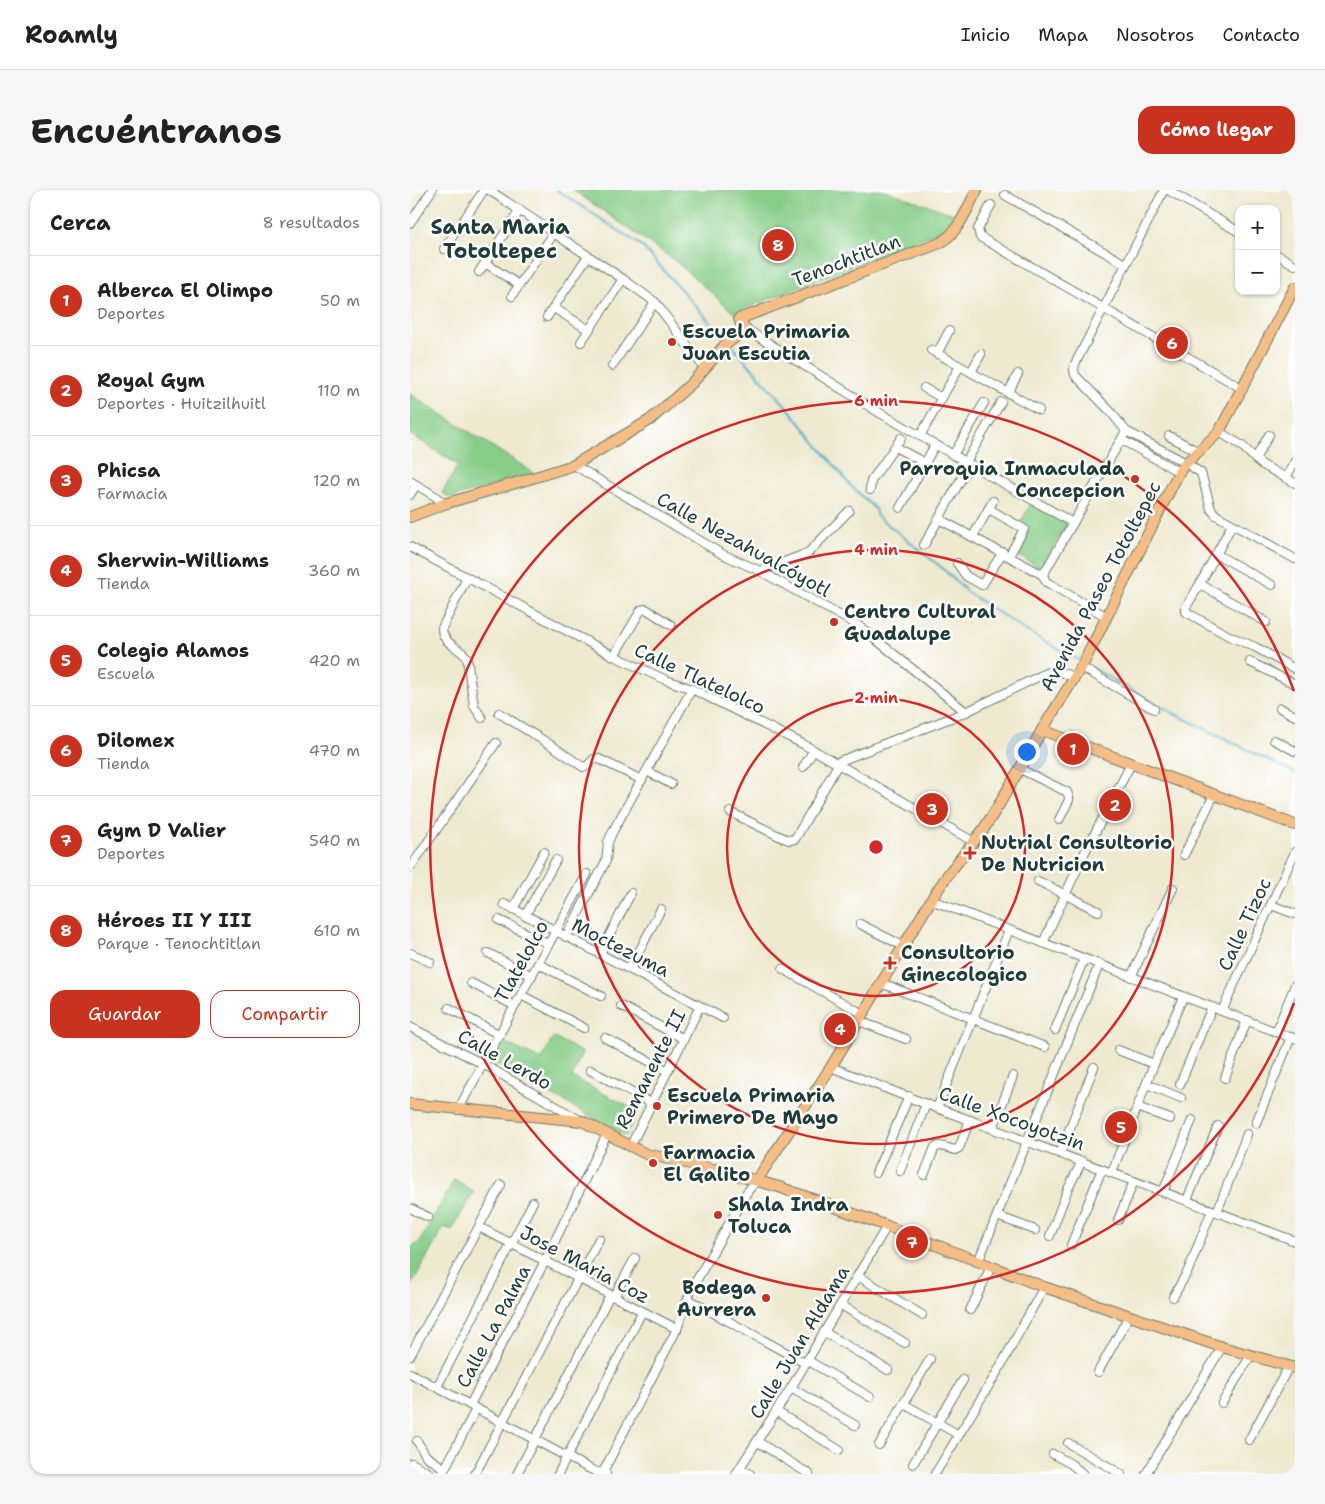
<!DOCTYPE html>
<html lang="es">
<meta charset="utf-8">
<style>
body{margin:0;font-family:"Shantell Sans",sans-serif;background:#f6f6f6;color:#222}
.controls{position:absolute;right:15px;top:15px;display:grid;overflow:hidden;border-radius:10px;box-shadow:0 1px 4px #0004}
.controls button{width:45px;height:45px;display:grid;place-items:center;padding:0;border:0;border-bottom:1px solid #e0e0e0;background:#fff;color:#222;font:25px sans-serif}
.you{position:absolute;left:616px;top:561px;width:18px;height:18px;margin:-12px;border:4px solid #fff;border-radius:50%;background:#1a73e8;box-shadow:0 0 0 8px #1a73e833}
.badge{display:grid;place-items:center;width:32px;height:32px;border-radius:50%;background:#c8321e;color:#fff;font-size:16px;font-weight:700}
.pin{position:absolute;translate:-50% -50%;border:2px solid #fff;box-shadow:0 1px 5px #0006}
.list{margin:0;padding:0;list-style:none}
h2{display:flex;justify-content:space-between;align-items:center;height:65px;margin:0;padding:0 20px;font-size:21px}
h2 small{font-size:16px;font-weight:400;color:#767676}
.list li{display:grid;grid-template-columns:32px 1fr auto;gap:15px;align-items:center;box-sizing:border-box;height:90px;padding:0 20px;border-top:1px solid #e0e0e0}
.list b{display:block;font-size:19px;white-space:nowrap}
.list p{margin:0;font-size:16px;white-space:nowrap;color:#767676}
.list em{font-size:16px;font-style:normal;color:#767676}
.actions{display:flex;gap:10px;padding:15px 20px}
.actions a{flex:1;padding:11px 0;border:1px solid #c8321e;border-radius:15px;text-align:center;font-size:18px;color:#c8321e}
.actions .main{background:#c8321e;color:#fff}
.map{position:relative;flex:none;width:885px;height:1284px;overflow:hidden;border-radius:15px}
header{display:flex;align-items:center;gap:30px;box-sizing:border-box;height:70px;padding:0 25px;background:#fff;border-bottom:1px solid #e0e0e0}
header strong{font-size:24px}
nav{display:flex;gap:28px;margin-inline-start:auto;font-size:18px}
.intro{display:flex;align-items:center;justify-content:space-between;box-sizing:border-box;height:120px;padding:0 30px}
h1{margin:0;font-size:35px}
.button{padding:12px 22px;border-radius:15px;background:#c8321e;color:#fff;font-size:18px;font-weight:700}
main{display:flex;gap:30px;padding:0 30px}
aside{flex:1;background:#fff;border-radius:15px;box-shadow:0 1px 4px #0004}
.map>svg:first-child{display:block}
.green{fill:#87cd88;stroke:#53855e}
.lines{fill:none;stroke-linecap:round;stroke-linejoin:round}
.stream{stroke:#49abc9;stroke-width:2}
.minor-casing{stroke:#67796a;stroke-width:10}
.major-casing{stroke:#67796a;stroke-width:12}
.minor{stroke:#fff;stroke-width:8}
.major{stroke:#f6be87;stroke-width:10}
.ring{fill:none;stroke:#d62828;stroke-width:2.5}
.poi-dot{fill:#c8321e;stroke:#fff;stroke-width:2}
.labels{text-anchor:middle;stroke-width:5;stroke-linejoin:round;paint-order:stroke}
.street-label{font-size:19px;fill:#1f3d34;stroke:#fff}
.poi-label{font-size:19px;font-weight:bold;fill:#1f3d34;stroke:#fff;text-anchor:start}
.quarter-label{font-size:21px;font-weight:bold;fill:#1f3d34;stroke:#fff}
.centre{fill:#d62828;stroke:#fff;stroke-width:2.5}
.ring-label{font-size:15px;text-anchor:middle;font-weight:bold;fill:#d62828;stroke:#fff;stroke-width:5;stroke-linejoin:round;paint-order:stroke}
</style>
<header>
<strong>Roamly</strong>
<nav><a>Inicio</a><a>Mapa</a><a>Nosotros</a><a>Contacto</a></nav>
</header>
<div class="intro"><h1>Encuéntranos</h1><a class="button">Cómo llegar</a></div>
<main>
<aside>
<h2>Cerca<small>8 resultados</small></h2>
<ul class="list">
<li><span class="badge">1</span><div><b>Alberca El Olimpo</b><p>Deportes</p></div><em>50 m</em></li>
<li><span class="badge">2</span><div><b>Royal Gym</b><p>Deportes · Huitzilhuitl</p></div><em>110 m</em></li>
<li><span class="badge">3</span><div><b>Phicsa</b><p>Farmacia</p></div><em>120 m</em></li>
<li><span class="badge">4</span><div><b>Sherwin-Williams</b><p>Tienda</p></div><em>360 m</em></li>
<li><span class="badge">5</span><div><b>Colegio Alamos</b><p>Escuela</p></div><em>420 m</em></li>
<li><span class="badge">6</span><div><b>Dilomex</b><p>Tienda</p></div><em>470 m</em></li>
<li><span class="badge">7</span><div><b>Gym D Valier</b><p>Deportes</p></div><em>540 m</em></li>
<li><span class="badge">8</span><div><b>Héroes II Y III</b><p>Parque · Tenochtitlan</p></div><em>610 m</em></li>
</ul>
<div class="actions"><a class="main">Guardar</a><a>Compartir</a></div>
</aside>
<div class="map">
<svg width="885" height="1284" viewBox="0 0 885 1284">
<rect width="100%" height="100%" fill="#fff"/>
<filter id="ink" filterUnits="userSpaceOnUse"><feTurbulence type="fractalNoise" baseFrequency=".02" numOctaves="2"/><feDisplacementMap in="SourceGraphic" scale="10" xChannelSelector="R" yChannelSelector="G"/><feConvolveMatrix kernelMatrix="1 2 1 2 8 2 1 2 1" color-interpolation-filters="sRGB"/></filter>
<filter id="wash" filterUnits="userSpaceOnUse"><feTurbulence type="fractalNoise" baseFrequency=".0096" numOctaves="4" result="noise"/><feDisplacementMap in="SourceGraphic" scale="20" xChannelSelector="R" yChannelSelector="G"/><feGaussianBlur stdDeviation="1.12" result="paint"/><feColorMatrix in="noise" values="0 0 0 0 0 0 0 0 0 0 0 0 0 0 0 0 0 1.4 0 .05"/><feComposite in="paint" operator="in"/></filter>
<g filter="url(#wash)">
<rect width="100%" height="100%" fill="#eee9cf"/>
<g class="green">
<path d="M163,0h310l71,24 -14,17 -206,82 -60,-53z"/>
<path d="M0,204l124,79 -84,25 -8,-5 16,-28 -48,-31z"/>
<path d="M621,313l36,20 -26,45 -26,-14 13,-23 -2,-5 -5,-4z"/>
<path d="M143,847l29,15 -10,25 65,34 -11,25 -135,-75 10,-20 41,19z"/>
<path d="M44,990l20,11 -22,39 -8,-3 -34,60v-39l9,-5z"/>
</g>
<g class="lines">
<g class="stream">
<path d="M147,0l85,56 85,95"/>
<path d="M322,156l56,62 62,77 25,24 2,7 64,51 26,25 61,40 52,29"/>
<path d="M677,475l88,49 120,59"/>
</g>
</g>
</g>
<g filter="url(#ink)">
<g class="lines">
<g class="minor-casing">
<g id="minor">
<path d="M79,0l134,89 32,23 50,67"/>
<path d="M754,0l-89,174 -1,6 1,5 35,36 16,20 60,32 15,10 10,36 5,6 79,44"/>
<path d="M758,0l71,42"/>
<path d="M595,5l120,69"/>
<path d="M581,15l-13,24 2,8 263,152"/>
<path d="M0,33l22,-33"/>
<path d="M34,59l40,-59"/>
<path d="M866,64l19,11"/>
<path d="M75,73l34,22"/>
<path d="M69,82l41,-62"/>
<path d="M102,106l42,-63"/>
<path d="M144,118l35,22"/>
<path d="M137,127l41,-61"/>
<path d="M336,139l134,84 193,110"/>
<path d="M171,152l42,-63"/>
<path d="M521,160l108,60"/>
<path d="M527,164l12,-23"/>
<path d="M202,176l43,-64"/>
<path d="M561,182l10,-18"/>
<path d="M514,198l18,10"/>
<path d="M598,203l10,-19"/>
<path d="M809,242l22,13 20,19 34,19"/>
<path d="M510,246l40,-70"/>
<path d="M759,246l30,16"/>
<path d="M712,250l57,32"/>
<path d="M485,257l30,16"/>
<path d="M543,265l31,-52"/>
<path d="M845,269l14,-24"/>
<path d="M556,272l35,-60"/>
<path d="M164,275l148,89 38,17 99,55 107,86"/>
<path d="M876,288l9,-17"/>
<path d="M0,291l25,15 9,8"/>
<path d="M460,300l1,-9 30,-43"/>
<path d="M0,305l6,-10"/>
<path d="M490,318l35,-63"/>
<path d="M579,319l35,20 -15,27"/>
<path d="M529,329l104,56"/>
<path d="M822,335l-32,59 66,38"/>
<path d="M563,346l20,-35"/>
<path d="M514,355l40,-71"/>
<path d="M0,357l204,109 52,24 26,9 111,55 171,98"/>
<path d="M806,364l56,31"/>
<path d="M547,373l9,13 16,9 21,-33"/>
<path d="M350,381l48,-18 41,-42"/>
<path d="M633,385l83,-144"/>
<path d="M633,385l3,7 4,2 57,33"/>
<path d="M57,388l-25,50c0,16 18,19 25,30l7,48 8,12"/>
<path d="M790,394l-14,23v5l43,24 26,11 40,22"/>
<path d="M204,466l27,-46 5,-1 25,16"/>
<path d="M840,472l45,22"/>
<path d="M671,477l73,42"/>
<path d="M870,518l15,8"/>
<path d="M89,523l55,34 29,20 4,-1 7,-7 3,-1 45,22"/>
<path d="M864,550l21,11"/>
<path d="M393,577l11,-17"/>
<path d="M610,579l47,23 2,5v3l-10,20"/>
<path d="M237,581l24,13"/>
<path d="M320,622l51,25 8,3 6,-1 45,-78 126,-49 82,-40 11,-1 16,7"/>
<path d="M774,665l30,-60"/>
<path d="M0,678l86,-125"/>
<path d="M628,691l60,30"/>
<path d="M521,710l364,139"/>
<path d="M94,714l219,114"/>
<path d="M861,715l24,9"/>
<path d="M103,719l31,-57"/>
<path d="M115,726l31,-56"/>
<path d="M89,730l50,24"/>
<path d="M450,734l43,22"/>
<path d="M156,747l40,-76 2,-19 5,-11 79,-142"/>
<path d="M633,753l42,-91 46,-88"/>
<path d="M0,763l20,9"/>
<path d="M78,763l44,23"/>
<path d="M190,764l31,-61"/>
<path d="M129,774l62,32"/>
<path d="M220,779l31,-60"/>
<path d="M373,779l80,45"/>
<path d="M721,787l42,-89"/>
<path d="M61,793l44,23"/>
<path d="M471,793l164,64"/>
<path d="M111,805l63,33"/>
<path d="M211,816l63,33"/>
<path d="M39,818l51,27"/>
<path d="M812,821l73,-159"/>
<path d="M449,831l47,18"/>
<path d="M0,837l73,37 95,55"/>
<path d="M645,840l29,-71"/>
<path d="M866,842l19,-47"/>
<path d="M195,848l63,33"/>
<path d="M708,860l36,14"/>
<path d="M421,877l95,37 369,137"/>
<path d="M180,880l61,33"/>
<path d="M815,888l22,-58"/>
<path d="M737,894l34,14"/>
<path d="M770,894l32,-77"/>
<path d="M727,917l33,12"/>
<path d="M527,918l72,-178"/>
<path d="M48,920l129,-236"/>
<path d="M846,933l35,-86"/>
<path d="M583,938l20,-52"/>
<path d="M220,957l70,-141"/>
<path d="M650,963l34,-86"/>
<path d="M490,981l26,-67"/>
<path d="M702,982l42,-108 29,-67"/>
<path d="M466,983l33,-77"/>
<path d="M514,985l11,-28 6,-1 14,4 4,-2 11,-28"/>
<path d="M753,1002l29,-72"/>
<path d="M777,1010l31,-74"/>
<path d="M0,1018l18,9"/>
<path d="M807,1022l30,-78"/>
<path d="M587,1026l38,14"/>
<path d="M708,1030l16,-39"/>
<path d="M69,1037l198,102"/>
<path d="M640,1046l17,-45 15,-30"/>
<path d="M661,1055l31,-76"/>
<path d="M568,1072l121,-297"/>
<path d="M448,1086l64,39"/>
<path d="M204,1107l21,-39"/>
<path d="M763,1107l15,-26 24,-61"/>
<path d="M278,1109l117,64"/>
<path d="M431,1115l64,38"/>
<path d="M560,1120l21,-43"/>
<path d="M414,1142l64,38"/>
<path d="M0,1166l91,-171"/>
<path d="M397,1170l63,37"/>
<path d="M688,1182l31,-56"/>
<path d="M0,1183l157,84 27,14 12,3"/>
<path d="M27,1197l96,-185"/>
<path d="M381,1198l64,37"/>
<path d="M812,1213l29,-48"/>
<path d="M494,1214l55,31"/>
<path d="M60,1215l75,-144 62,-127"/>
<path d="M367,1222l62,38"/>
<path d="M839,1250l40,-74"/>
<path d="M7,1251l9,15 19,13"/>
<path d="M348,1252l51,32"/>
<path d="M658,1253l53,31"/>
<path d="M469,1255l51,-86"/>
<path d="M643,1264l18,10 12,10"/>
<path d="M2,1273l19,11"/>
<path d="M503,1274l50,-84"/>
<path d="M330,1278l10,6"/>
<path d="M32,1284l34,-65"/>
<path d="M65,1284l124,-235"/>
<path d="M107,1284l93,-179"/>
<path d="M148,1284l84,-162"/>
<path d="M192,1284l75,-145 14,-39 56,-98 10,-12"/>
<path d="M326,1284l55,-86 96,-162"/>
<path d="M525,1284l64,-105 45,-82"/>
<path d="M736,1284l76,-127"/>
</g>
</g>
<g class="major-casing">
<g id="major">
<path d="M329,129l201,-76c20,-12 26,-33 37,-53"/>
<path d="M0,327l34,-13 85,-25 45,-14 76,-45 42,-37 32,-37 22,-17 -6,-7"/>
<path d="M632,540l253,95"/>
<path d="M0,914l172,17 64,33 72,16 61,17 108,39 157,61 178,60 73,21"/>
<path d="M347,990l74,-113 100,-167 18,-27 34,-43 14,-22 45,-78 41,-66 96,-192 7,-9 33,-31 76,-145"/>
</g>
</g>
<use href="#minor" class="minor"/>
<use href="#major" class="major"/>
</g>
</g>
<g class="ring">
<circle cx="466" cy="657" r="149"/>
<circle cx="466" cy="657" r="297"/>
<path d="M884 813A446 446 0 1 1 884 501"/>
</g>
<g class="poi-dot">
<circle cx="262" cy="152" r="5"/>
<circle cx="725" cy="289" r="5"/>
<circle cx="424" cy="432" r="5"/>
<path d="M557.5 655.5h5v5h5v5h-5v5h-5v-5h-5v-5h5z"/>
<path d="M477.5 765.5h5v5h5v5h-5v5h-5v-5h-5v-5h5z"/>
<circle cx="247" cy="916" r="5"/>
<circle cx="243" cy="973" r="5"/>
<circle cx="308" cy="1025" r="5"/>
<circle cx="356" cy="1108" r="5"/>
</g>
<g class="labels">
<g class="street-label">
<text transform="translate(436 70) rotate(-21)" y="7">Tenochtitlan</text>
<text transform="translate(334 354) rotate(29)" y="7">Calle Nezahualcóyotl</text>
<text transform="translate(690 396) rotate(-62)" y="7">Avenida Paseo Totoltepec</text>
<text transform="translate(290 488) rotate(25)" y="7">Calle Tlatelolco</text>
<text transform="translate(834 734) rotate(-65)" y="7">Calle Tizoc</text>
<text transform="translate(211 757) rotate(27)" y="7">Moctezuma</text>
<text transform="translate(111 771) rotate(-61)" y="7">Tlatelolco</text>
<text transform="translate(95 869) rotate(29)" y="7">Calle Lerdo</text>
<text transform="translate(240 879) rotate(-63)" y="7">Remanente II</text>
<text transform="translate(602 928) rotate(20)" y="7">Calle Xocoyotzin</text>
<text transform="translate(175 1074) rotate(28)" y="7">Jose Maria Coz</text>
<text transform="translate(83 1136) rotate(-62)" y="7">Calle La Palma</text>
<text transform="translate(389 1152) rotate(-59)" y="7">Calle Juan Aldama</text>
</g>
<g class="poi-label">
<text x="272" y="148">Escuela Primaria<tspan x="272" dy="22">Juan Escutia</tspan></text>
<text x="715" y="285" text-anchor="end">Parroquia Inmaculada<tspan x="715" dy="22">Concepcion</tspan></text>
<text x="434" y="428">Centro Cultural<tspan x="434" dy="22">Guadalupe</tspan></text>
<text x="571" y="659">Nutrial Consultorio<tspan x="571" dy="22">De Nutricion</tspan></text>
<text x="491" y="769">Consultorio<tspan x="491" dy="22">Ginecologico</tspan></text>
<text x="257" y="912">Escuela Primaria<tspan x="257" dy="22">Primero De Mayo</tspan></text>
<text x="253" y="969">Farmacia<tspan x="253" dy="22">El Galito</tspan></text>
<text x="318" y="1021">Shala Indra<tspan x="318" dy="22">Toluca</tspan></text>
<text x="346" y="1104" text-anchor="end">Bodega<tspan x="346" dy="22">Aurrera</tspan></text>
</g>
<g class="quarter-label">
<text x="90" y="44">Santa Maria<tspan x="90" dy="24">Totoltepec</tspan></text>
</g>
</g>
<circle cx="466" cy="657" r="8" class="centre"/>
<g class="ring-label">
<text x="466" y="216">6 min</text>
<text x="466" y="365">4 min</text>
<text x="466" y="513">2 min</text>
</g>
</svg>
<div class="controls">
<button>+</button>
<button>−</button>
</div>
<div class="you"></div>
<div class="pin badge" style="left:663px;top:559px">1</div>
<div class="pin badge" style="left:705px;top:615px">2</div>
<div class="pin badge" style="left:522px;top:619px">3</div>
<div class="pin badge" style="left:430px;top:839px">4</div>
<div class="pin badge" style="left:711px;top:937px">5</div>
<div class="pin badge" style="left:762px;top:153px">6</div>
<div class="pin badge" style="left:502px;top:1052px">7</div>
<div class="pin badge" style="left:368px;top:55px">8</div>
</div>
</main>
